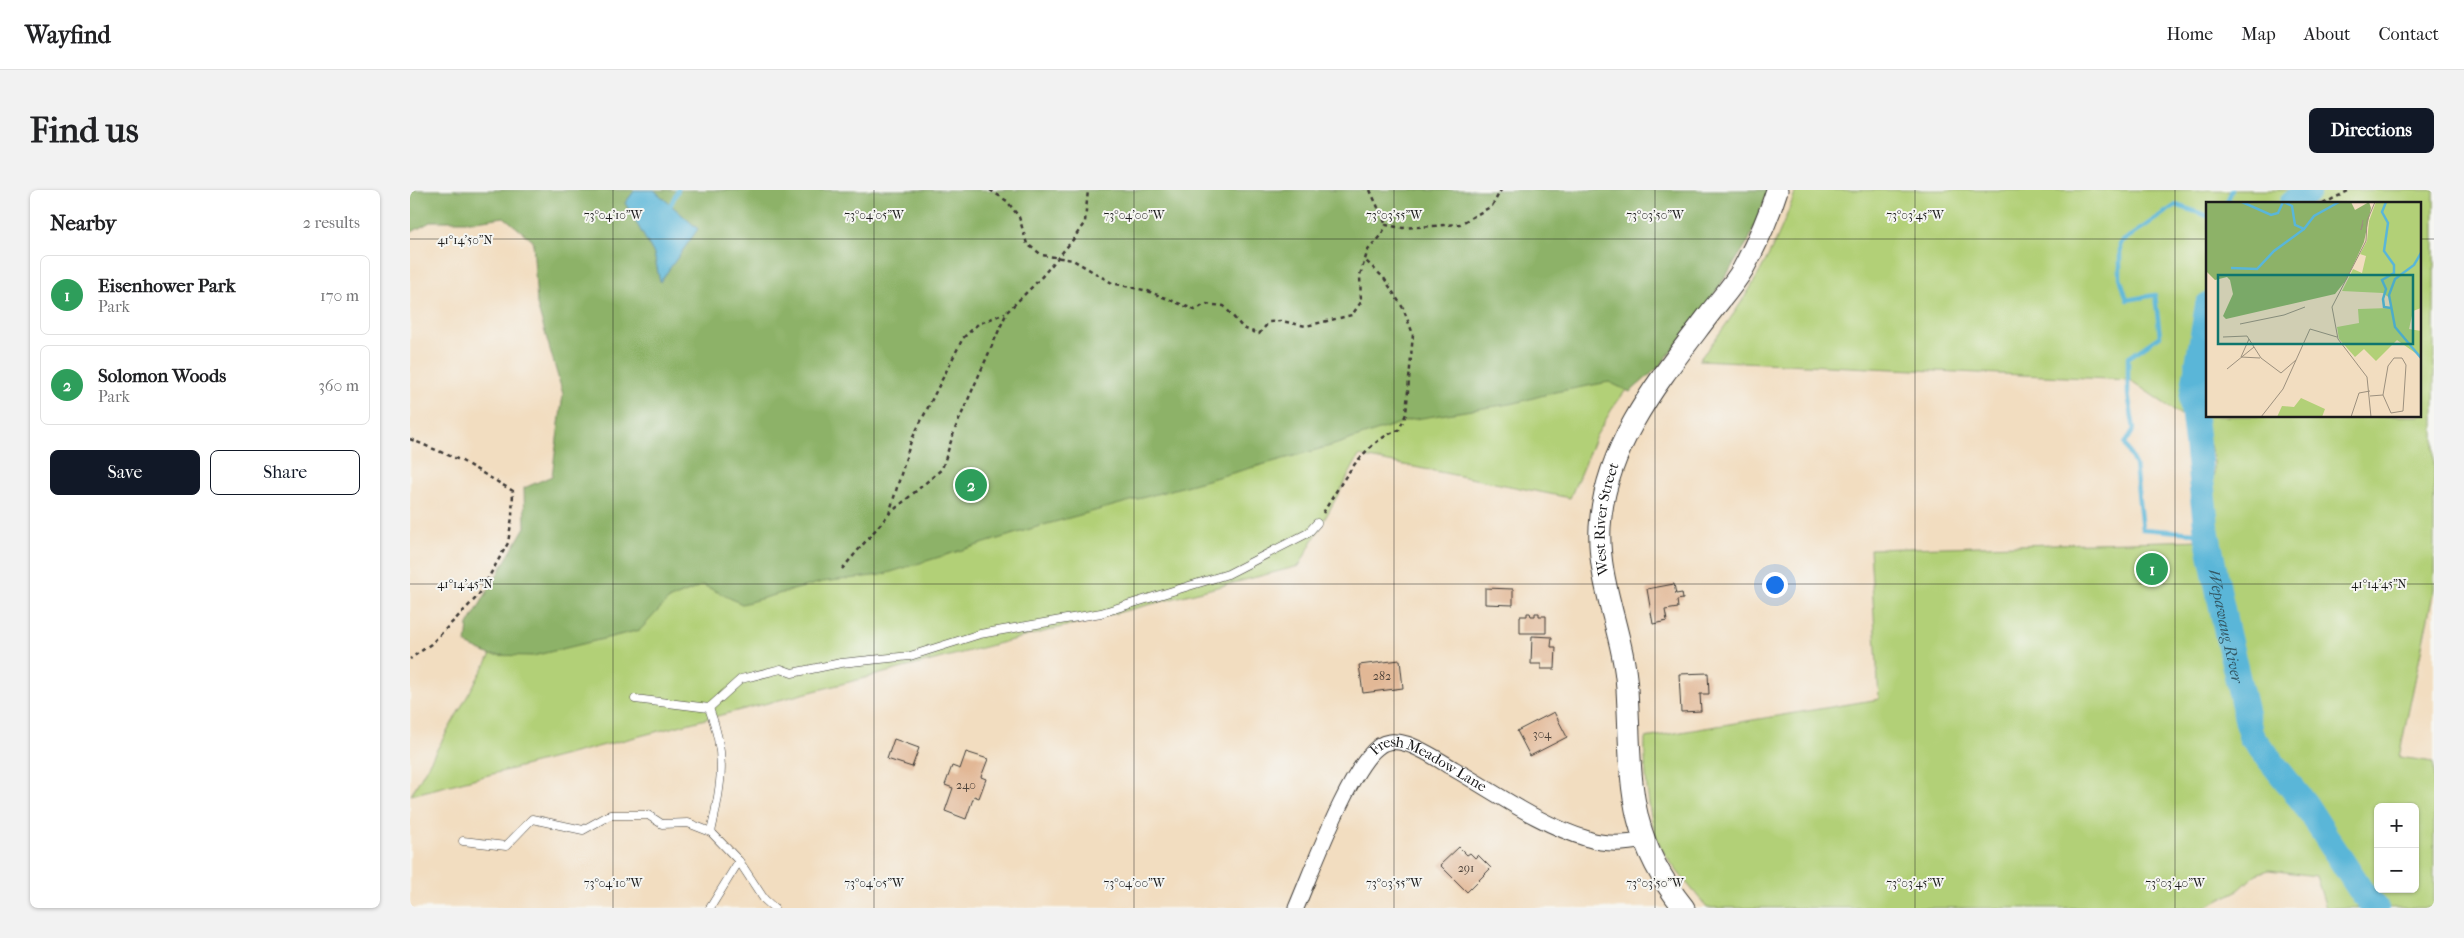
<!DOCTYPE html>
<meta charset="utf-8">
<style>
body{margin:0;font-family:"IM FELL French Canon",serif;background:#f2f2f2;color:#202124}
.controls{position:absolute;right:15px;bottom:15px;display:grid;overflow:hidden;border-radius:8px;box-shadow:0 1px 4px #0004}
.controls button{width:45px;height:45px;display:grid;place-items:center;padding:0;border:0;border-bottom:1px solid #e0e0e0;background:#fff;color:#202124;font:25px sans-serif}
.you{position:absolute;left:1364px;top:394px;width:18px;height:18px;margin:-12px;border:4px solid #fff;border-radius:50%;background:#1a73e8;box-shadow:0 0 0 8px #1a73e833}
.badge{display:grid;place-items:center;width:32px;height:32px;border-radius:50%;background:#111827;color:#fff;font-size:16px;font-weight:700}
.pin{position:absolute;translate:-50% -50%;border:2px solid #fff;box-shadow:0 1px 5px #0006}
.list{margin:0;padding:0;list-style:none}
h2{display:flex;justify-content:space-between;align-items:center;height:65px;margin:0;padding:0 20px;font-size:21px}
h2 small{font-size:16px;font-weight:400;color:#757577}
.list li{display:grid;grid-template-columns:32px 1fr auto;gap:15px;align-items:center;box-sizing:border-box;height:80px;margin:0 10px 10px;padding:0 10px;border:1px solid #e0e0e0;border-radius:8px}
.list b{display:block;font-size:19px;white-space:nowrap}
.list p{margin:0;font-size:16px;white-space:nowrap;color:#757577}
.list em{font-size:16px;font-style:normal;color:#757577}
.actions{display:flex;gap:10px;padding:15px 20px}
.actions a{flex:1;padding:11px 0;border:1px solid #111827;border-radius:8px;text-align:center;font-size:18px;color:#111827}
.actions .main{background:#111827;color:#fff}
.map{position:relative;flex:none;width:2024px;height:718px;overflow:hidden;border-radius:8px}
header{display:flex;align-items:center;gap:30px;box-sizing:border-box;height:70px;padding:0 25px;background:#fff;border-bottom:1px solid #e0e0e0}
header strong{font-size:24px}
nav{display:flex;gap:28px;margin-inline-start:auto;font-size:18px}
.intro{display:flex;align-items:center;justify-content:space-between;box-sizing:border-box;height:120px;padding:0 30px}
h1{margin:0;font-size:35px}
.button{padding:12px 22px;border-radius:8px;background:#111827;color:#fff;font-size:18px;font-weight:700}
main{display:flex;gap:30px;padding:0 30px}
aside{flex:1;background:#fff;border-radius:8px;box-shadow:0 1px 4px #0004}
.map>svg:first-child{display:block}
.green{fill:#b2d077;stroke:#67764a;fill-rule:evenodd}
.forest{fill:#8db268;stroke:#546742}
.water{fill:#5ab6d8;stroke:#3b697a}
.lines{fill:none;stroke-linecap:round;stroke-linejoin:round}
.stream{stroke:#5ab6d8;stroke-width:4.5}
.river{stroke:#5ab6d8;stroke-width:26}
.building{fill:#e2b896}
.lane-casing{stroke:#3c3935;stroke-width:9}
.street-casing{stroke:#3c3935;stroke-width:17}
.secondary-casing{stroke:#3c3935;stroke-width:23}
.path{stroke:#3c3935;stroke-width:2.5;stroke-dasharray:4 4;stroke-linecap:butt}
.lane{stroke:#fff;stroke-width:8}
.street{stroke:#fff;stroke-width:15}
.secondary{stroke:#fff;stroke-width:21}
.ticks{fill:none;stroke:#1c1c1c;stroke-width:1;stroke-opacity:0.45}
.labels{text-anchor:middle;stroke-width:4;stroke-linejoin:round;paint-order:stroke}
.number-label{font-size:12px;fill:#4e433a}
.street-label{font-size:15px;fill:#1c1c1c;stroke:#f6f6f2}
.water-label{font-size:16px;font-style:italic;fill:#355a67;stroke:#f6f6f2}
.inset-river{fill:none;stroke:#5ab6d8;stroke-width:2.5}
.inset-road{fill:none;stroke:#9c907e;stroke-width:1}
.view{fill:#0f766e;fill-opacity:0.15;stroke:#0f766e;stroke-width:2.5}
.inset-edge{fill:none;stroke:#1c1c1c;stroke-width:2.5}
.ticks-label{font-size:12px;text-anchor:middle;fill:#1c1c1c;stroke:#f6f6f2;stroke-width:4;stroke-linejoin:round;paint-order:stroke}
</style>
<header>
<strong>Wayfind</strong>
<nav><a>Home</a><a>Map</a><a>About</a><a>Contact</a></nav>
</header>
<div class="intro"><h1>Find us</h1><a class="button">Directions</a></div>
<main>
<aside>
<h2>Nearby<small>2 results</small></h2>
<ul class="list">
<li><span class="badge" style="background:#2e9e5b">1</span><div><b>Eisenhower Park</b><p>Park</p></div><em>170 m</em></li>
<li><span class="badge" style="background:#2e9e5b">2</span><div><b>Solomon Woods</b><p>Park</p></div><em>360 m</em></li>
</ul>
<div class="actions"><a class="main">Save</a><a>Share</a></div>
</aside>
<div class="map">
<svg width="2024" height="718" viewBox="0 0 2024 718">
<rect width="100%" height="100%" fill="#f6f6f2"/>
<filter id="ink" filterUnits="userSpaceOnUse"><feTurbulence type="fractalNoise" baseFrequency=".02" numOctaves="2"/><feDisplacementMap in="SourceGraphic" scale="10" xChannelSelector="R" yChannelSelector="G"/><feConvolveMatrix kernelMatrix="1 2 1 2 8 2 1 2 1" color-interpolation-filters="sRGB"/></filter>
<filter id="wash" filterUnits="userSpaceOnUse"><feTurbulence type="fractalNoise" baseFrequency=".0096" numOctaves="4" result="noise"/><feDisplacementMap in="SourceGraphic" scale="20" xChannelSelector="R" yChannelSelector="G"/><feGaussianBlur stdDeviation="1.12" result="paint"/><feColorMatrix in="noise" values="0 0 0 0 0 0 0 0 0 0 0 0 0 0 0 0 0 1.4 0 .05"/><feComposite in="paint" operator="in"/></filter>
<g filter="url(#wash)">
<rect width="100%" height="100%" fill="#f2ddc0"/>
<g class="green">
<path d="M1386,0h638v399l-35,168 35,5v146h-108l-10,-32 -47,-6 -13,4 -16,15 -36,19h-497c-15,-20 -35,-40 -47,-62 -12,-24 -16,-80 -15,-108l234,-39 -9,-150 333,-9 -2,-27 13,-40v-11l-4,-17 -13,-19 -67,-46 -431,-20c44,-55 74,-103 97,-170zM1798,14h212v212h-212zM1968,617h37v82h-37z"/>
<path d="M1289,101l-87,118 -16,27 -26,62 -211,-42 -60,110 -888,229 98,-172z"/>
</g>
<path class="forest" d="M0,0h1359l-20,50 -41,64 -48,62 -30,26 -21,-10 -54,10 -40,11 -106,17 -75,25 -294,81 -159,49 -59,7 -80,22 -39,-19 -35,15 -28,30 -107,26 -43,-1 -24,-11 2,-19 57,-98 -1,-39 28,-12 11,-82 -26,-89 -4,-64 -29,-24 -28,4h-44l-22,12z"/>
<path class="water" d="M225,0h19l44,39 -38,53 -6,-28 -29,-51z"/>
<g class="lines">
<g class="stream">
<path d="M1816,14l6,-14"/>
<path d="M258,20l10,-20"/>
<path d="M1797,344l-65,-5 -7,-64 -10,-21 9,-15 -6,-35v-36l32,-22 -5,-41 -28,5 -7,-23v-34l56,-38 32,11"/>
</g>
<g class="river">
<path d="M1882,14l17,-14"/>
<path id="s1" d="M1798,115l-16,94 15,135 20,99 24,103 54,68 58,90 13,14"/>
</g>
</g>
<g id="blocks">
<g class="building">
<path d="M1264,394l2,10 6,-1 1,6 -6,1 1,8 -13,2 2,11 -14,3 -6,-35z"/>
<path d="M1075,398l28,1v16l-28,-1z"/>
<path d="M1117,423h3l1,3h4v-3h4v3h7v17h-26v-17h7z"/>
<path d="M1122,446l20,1 -1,10h5l-1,22h-14v-5h-10z"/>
<path d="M990,470l3,28 -40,5 -4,-28z"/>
<path d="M1298,483l1,21h-9l1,17 -20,1 -2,-38z"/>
<path d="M1144,522l13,25 -37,19 -13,-25z"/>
<path d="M484,549l25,9 -7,19 -25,-8z"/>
<path d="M556,562l22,7 -7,18 5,2 -7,19 -5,-2 -8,23 -21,-8 8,-23 -8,-3 7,-19 8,3z"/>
<path d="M1049,657l8,8 3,-2 5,5 3,-3 13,13 -24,24 -27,-27z"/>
</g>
</g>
</g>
<g filter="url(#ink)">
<use href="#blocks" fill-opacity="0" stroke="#3c3935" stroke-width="1"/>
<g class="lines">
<g class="lane-casing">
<g id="lane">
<path d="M225,509l74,9 32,-29 40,-10 11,4 49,-10 69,-7 70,-22 121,-21 127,-39 80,-41 9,-10"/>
<path d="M299,518c18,47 13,75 2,124"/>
<path d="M53,651l43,5 26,-27 51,11 27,-15h38l14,9 26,-1 23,9 28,29 25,38 10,9"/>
<path d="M300,718l29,-47"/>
</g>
</g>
<g class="street-casing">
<g id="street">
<path id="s2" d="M886,718c16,-37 53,-139 82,-161 8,-7 20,-6 29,-3 16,5 32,16 47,25 42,24 86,56 134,70 18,6 37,5 56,1"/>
</g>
</g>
<g class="secondary-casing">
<g id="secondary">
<path id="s3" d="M1274,718c-60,-75 -52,-130 -57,-219 -3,-55 -30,-106 -27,-162 5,-82 60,-148 107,-210 12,-16 26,-31 36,-48 13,-24 26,-53 34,-79"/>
</g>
</g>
<g class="path">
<path d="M580,0l17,11 12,16 8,27 15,11 31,5 39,23 36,8 47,19 10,-6 19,2 19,22 16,6 10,-12 12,-1 25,5 46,-11 9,-13 -1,-27 8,-25 13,-14 5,-11 17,3 57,-4 32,-18 9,-16"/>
<path d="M960,0l16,35"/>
<path d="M1913,14l27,-14"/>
<path d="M0,249l52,22 51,30 -1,26 -4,26 -30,53 -47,48 -21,15"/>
<path d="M913,323c19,-31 40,-71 76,-83l7,-16 7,-80 -10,-26 -19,-30 -19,-18"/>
<path d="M479,324l22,-73 52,-103 15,-14 27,-11"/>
<path d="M432,379l47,-55 53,-45 13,-40 52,-117 32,-32 33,-39 13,-19 3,-32"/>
</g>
<use href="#lane" class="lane"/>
<use href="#street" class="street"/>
<use href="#secondary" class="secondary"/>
</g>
</g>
<path class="ticks" d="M203,0v718M464,0v718M724,0v718M984,0v718M1245,0v718M1505,0v718M1765,0v718M0,49h1798M2010,49h14M0,394h2024"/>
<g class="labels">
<g class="number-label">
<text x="972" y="490">282</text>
<text x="1132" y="548">304</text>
<text x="556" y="599">240</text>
<text x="1056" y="682">291</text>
</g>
<g class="street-label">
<text dy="5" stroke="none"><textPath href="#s3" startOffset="405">West River Street</textPath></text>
<text dy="5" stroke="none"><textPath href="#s2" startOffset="238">Fresh Meadow Lane</textPath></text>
</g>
<g class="water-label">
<text dy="6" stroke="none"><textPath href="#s1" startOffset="325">Wepawaug River</textPath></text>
</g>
</g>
<g transform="translate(1796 12)">
<rect width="215" height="215" fill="#f2ddc0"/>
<path d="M170,0h45v106l-8,3 -4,18 12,2v26l-24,-17 -21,21 -12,-12 -9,8 -16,-18 -2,-12 22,-4 -1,-14 32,-1 1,-9 -8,-6 -41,-2 11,-22 9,4 4,-17 -6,-2 7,-13 2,-20zM95,196l24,11 -3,8h-45l5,-11 12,1z" fill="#b2d077"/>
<path d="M0,0h145l4,8 14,-8 2,6 -7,34 -17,37 -12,15 -109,25 -3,-3 10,-22 -3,-14 -3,-3 -12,3 -9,-9z" fill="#8db268"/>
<path class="inset-river" d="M36,0l29,13 7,-2 5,-11M78,0l8,4 3,19 9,4 10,-13 25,-14M180,0l-4,10 6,11 -4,28 10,14v8l-12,7 4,9 -3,10 1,8 7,1M215,51l-7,12 -19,14 -6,16 6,32 26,31M25,66l26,1 17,-18 30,-22"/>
<path class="inset-road" d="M157,22l-2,6 2,-10M34,122l44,-9 21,-8M17,135l24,-1 14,22 20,15 15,-13M43,137l-8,18 19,1M21,167l27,-22M164,194l13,-1 5,-29 6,-8h8l4,7 -3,46 -12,2 -8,-18M55,215l22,-28 27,-60 27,8M145,215l8,-24 11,-2M165,215l-4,-40 -29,-38 -6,-32 34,-66 1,-20 8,-19"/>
<path class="view" d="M12,73h195v69h-195z"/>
<rect width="215" height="215" class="inset-edge"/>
</g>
<g class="ticks-label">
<text x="203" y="29">73°04'10"W</text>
<text x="464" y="29">73°04'05"W</text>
<text x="724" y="29">73°04'00"W</text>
<text x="984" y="29">73°03'55"W</text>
<text x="1245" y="29">73°03'50"W</text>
<text x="1505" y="29">73°03'45"W</text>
<text x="55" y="54">41°14'50"N</text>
<text x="55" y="398">41°14'45"N</text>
<text x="1969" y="398">41°14'45"N</text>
<text x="203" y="697">73°04'10"W</text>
<text x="464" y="697">73°04'05"W</text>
<text x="724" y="697">73°04'00"W</text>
<text x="984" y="697">73°03'55"W</text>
<text x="1245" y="697">73°03'50"W</text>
<text x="1505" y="697">73°03'45"W</text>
<text x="1765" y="697">73°03'40"W</text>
</g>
</svg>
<div class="controls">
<button>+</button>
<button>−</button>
</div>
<div class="you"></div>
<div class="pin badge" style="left:1742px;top:379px;background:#2e9e5b">1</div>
<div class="pin badge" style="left:561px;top:295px;background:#2e9e5b">2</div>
</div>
</main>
